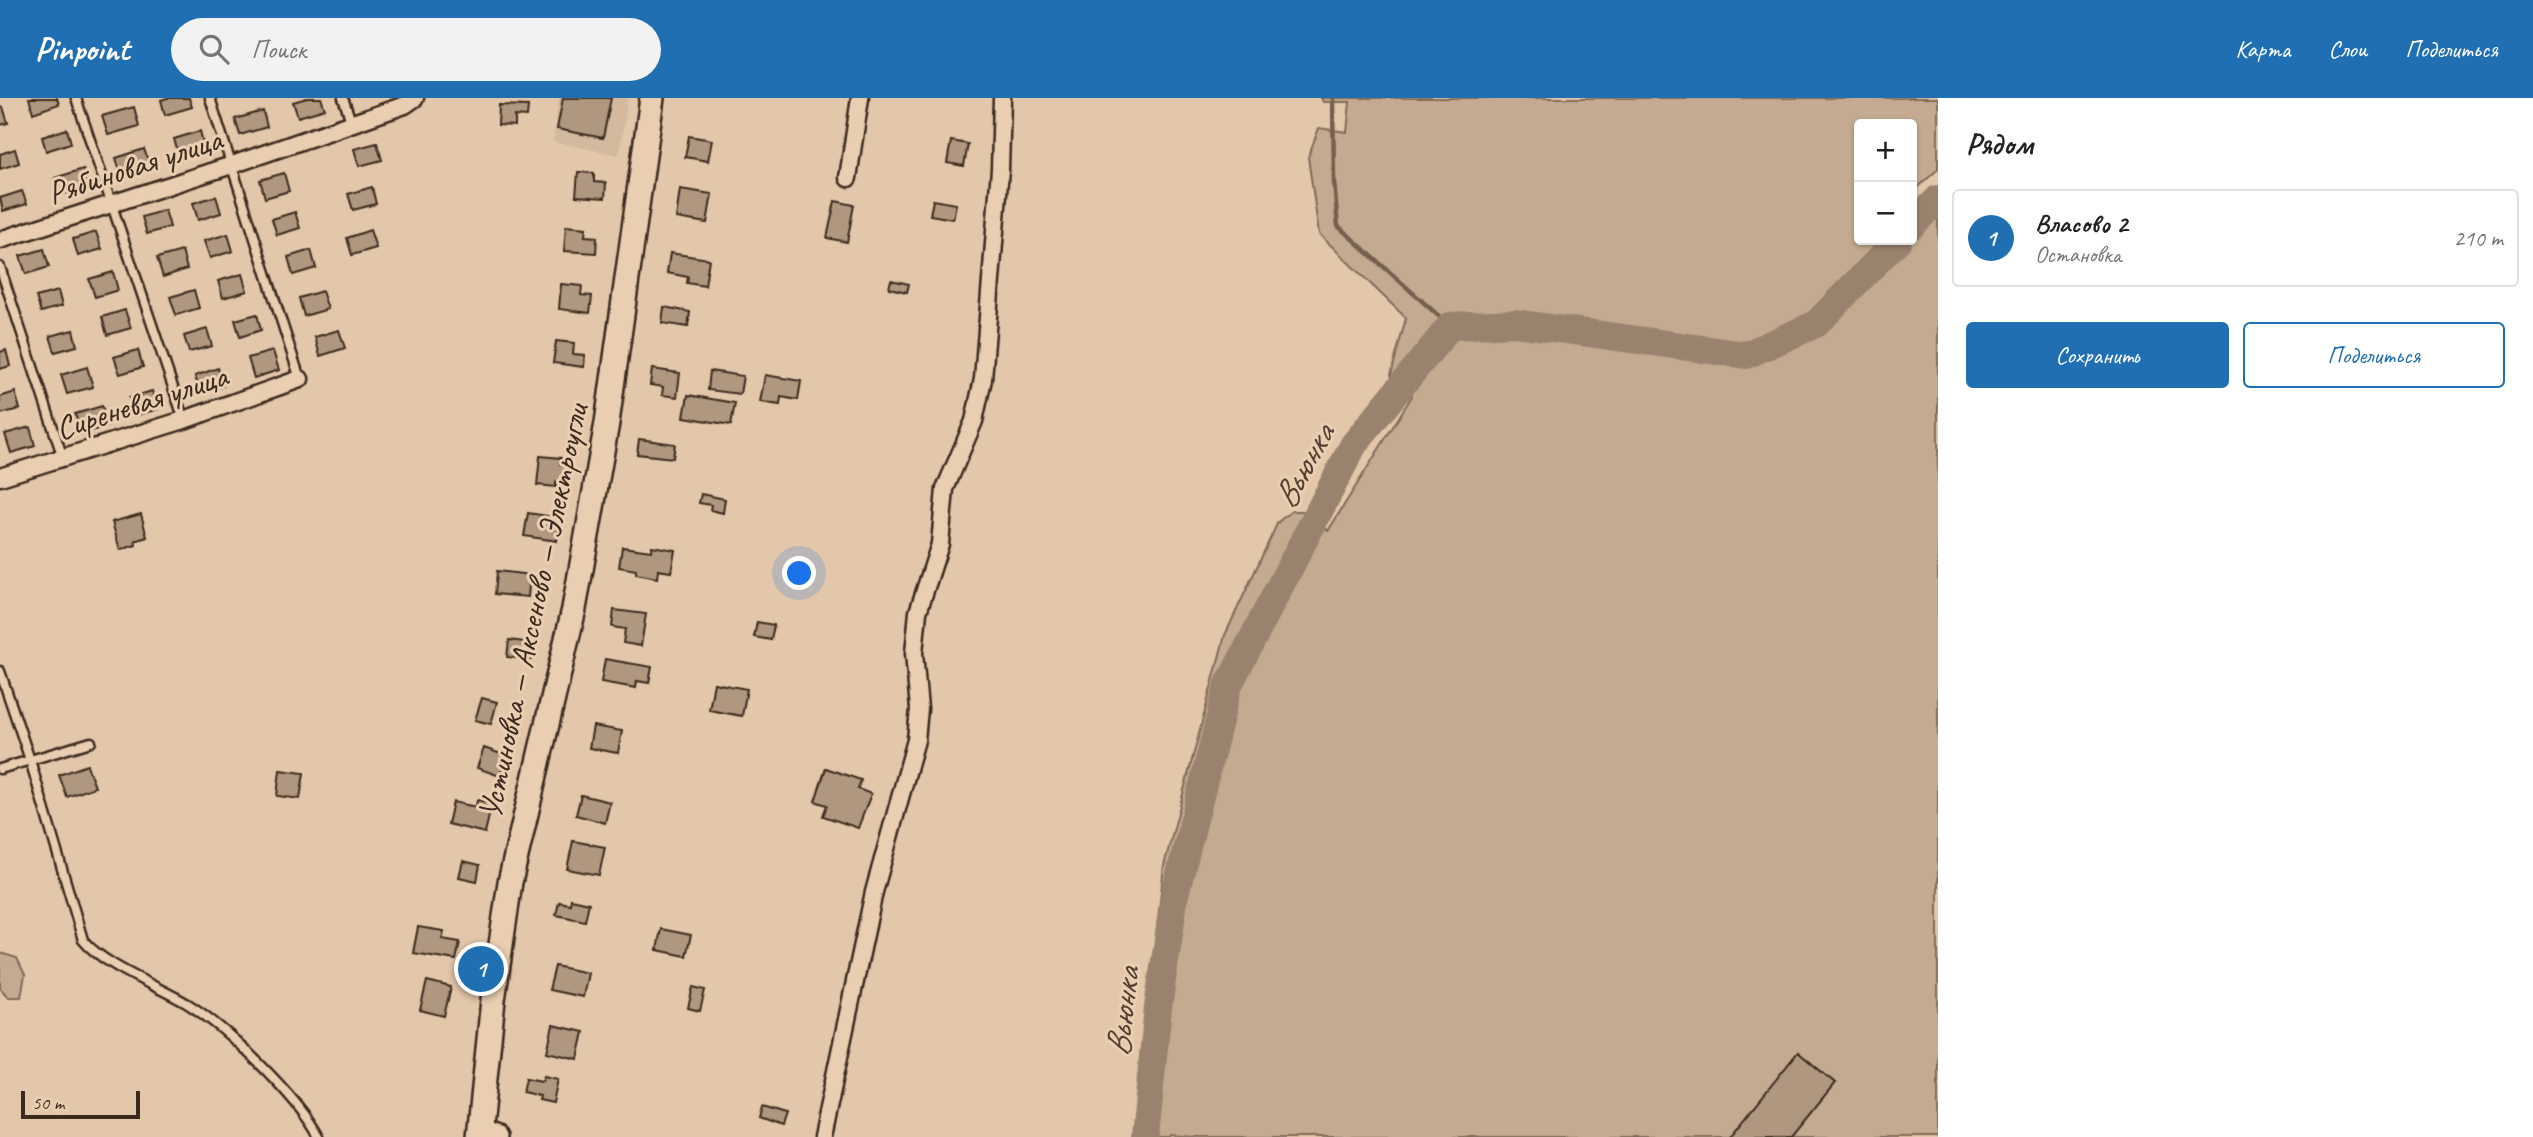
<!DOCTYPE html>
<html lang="ru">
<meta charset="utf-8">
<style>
body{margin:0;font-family:Caveat,sans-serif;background:#f2f2f2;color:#222}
.controls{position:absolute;right:21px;top:21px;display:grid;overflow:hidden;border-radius:7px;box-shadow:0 2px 5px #0004}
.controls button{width:63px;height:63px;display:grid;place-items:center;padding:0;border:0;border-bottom:2px solid #e0e0e0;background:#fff;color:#222;font:35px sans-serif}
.scale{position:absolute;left:21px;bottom:18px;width:119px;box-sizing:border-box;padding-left:7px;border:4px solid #3b2a1e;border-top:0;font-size:19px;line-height:24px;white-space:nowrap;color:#3b2a1e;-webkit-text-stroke:5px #eaceb1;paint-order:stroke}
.you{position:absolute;left:800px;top:476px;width:24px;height:24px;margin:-18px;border:5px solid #fff;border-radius:50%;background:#1a73e8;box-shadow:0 0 0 10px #1a73e833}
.badge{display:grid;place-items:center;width:46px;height:46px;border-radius:50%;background:#1f6fb2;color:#fff;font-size:23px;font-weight:700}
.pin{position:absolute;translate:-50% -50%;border:4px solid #fff;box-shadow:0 2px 7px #0006}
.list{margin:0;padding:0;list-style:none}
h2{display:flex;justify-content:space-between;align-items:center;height:91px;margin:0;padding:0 28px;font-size:30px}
h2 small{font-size:23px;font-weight:400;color:#767676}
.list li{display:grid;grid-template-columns:46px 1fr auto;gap:21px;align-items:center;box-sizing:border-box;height:98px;margin:0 14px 14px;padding:0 14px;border:2px solid #e0e0e0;border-radius:7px}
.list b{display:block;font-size:26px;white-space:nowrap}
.list p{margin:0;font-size:23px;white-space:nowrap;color:#767676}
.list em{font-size:23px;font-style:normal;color:#767676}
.actions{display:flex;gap:14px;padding:21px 28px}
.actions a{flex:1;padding:16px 0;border:2px solid #1f6fb2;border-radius:7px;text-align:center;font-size:24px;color:#1f6fb2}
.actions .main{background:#1f6fb2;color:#fff}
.icon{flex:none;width:38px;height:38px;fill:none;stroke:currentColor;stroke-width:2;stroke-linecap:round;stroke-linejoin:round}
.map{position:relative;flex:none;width:1938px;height:1039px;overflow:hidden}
header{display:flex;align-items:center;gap:42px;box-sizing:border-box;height:98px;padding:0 35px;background:#1f6fb2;color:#fff}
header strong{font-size:33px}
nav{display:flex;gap:38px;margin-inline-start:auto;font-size:24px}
.search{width:490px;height:63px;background:#f2f2f2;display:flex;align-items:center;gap:18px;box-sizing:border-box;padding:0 24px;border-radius:38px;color:#767676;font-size:26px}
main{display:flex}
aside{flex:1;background:#fff}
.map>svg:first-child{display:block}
.built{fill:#d3b99e}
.green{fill:#c4aa91;stroke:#806a58;stroke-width:2}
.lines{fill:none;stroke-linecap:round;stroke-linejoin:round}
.stream{stroke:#745f4e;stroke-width:4.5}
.river{stroke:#9a836e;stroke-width:28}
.building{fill:#af9780;stroke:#3b2a1e;stroke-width:2}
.service-casing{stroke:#3b2a1e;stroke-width:13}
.minor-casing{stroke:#3b2a1e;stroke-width:21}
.tertiary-casing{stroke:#3b2a1e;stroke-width:24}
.secondary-casing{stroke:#3b2a1e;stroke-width:28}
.service{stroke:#eaceb1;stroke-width:8}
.minor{stroke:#eaceb1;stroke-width:16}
.tertiary{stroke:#eaceb1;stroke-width:19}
.secondary{stroke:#eaceb1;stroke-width:23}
.labels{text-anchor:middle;stroke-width:6;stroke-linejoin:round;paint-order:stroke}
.street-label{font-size:33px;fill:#3b2a1e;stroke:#eaceb1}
.water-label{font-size:35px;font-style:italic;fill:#534032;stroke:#eaceb1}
</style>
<header>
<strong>Pinpoint</strong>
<div class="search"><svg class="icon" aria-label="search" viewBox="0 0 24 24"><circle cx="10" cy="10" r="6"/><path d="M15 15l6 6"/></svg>Поиск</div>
<nav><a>Карта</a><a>Слои</a><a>Поделиться</a></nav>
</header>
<main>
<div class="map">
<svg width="1938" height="1039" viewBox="0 0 1938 1039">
<rect width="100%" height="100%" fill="#e3c7ab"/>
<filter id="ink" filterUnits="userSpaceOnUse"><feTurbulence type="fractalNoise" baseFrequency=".0143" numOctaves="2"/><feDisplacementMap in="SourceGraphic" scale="14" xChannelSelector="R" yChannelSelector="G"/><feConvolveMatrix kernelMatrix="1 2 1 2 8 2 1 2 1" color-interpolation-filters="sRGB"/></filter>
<g filter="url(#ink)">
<path class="built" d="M559,0h69l-9,57 -66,-13z"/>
<g class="green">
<path d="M1321,0h617v71l-26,24v-69h-53v116h53v-41l16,1 5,17 5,-3v923h-744l-24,-2 -1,2h-36l31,-271 61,-231 53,-113 14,-11h18l18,20 84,-135 -21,-21 15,-57 -87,-84 -11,-77 11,-29 28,4 3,-30h-27z"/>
<path d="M0,855l17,5 8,17 -4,22h-13l-8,-9z"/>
</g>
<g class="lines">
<path class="stream" d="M1333,0l1,84 4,44 112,100"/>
<g class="river">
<path d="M1912,127l26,-26"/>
<path d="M1145,1039l13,-130 17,-113 53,-208 126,-242 96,-118 65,-3 231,32 70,-31 82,-84"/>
</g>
</g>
<g class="building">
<path d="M29,0h28l2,6 -26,9z"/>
<path d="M167,0h22l3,9 -27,8 -4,-15z"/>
<path d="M307,0h14l4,11 -27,8 -5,-15z"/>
<path d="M563,0h48l-8,40 -46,-9z"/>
<path d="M499,7l29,1 -1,11 -12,-1v10l-17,-1z"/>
<path d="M3,9l5,16 -8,2v-17z"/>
<path d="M134,9l5,19 -31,9 -6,-19z"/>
<path d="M263,13l4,16 -27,8 -5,-16z"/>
<path d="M67,31l4,14 -25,8 -4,-14z"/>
<path d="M200,33l4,15 -26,7 -4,-14z"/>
<path d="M689,38l23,4 -4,21 -23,-4z"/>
<path d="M951,43l17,3 -4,22 -17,-3z"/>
<path d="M377,45l5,17 -23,6 -5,-17z"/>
<path d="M15,51l4,14 -19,6v-15z"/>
<path d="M144,51l6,17 -29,9 -5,-17z"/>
<path d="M83,71l5,18 -28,8 -5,-17z"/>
<path d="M578,74l16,1v9l12,1 -1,15 -29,-2z"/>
<path d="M284,75l5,18 -24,7 -5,-18z"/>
<path d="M372,89l4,17 -23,6 -5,-16z"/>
<path d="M680,91l32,5 -5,29 -31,-5z"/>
<path d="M22,93l5,13 -24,7 -3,-13z"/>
<path d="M216,98l5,17 -23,7 -5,-17z"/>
<path d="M933,102l23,4 -3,15 -23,-4z"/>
<path d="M835,103l19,4 -7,37 -20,-4z"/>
<path d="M165,112l5,17 -23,7 -5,-17z"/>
<path d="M295,114l5,16 -23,7 -5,-16z"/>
<path d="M566,128l20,2 -1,8 12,1 -1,16 -32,-2z"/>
<path d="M370,132l6,18 -24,7 -5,-17z"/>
<path d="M96,134l6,17 -24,7 -5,-17z"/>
<path d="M228,136l5,17 -23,7 -6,-17z"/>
<path d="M44,151l5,18 -23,7 -6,-18z"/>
<path d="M311,152l5,18 -23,7 -5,-18z"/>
<path d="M182,153l5,18 -24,8 -6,-19z"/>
<path d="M670,155l39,6 -4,27 -18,-3 1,-6 -21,-4z"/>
<path d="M113,174l5,18 -23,7 -6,-18z"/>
<path d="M242,176l5,17 -24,7 -5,-17z"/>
<path d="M891,182l18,4 -2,8 -18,-4z"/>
<path d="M561,186l21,2 -1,9 11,1 -2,17 -31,-4z"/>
<path d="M194,192l5,18 -23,7 -6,-18z"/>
<path d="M58,193l4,15 -21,6 -5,-15z"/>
<path d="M322,193l6,18 -24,7 -5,-18z"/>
<path d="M664,209l26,5 -2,15 -26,-4z"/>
<path d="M125,212l6,18 -24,7 -5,-18z"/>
<path d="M257,216l4,16 -21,7 -5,-17z"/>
<path d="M207,231l5,17 -23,6 -5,-16z"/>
<path d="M73,232l4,16 -22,6 -5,-16z"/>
<path d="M339,232l6,18 -25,8 -5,-19z"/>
<path d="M556,243l18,2 -1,11 12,1 -1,12 -31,-4z"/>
<path d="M6,252l4,16 -10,3v-17z"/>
<path d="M138,252l5,17 -23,7 -6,-17z"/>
<path d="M273,253l6,19 -25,8 -6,-20z"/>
<path d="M87,269l6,20 -26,7 -6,-19z"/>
<path d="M218,270l5,18 -23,7 -5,-17z"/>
<path d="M652,271l28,4 -3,24 -15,-2 1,-8 -13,-2z"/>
<path d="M710,273l33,5 -3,18 -32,-4z"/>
<path d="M765,277l36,6 -3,19 -17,-3 -1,8 -20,-3z"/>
<path d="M152,293l6,18 -24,7 -5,-18z"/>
<path d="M15,294l5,17 -20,5v-17z"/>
<path d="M688,297l47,8 -4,22 -47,-8z"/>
<path d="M102,308l5,20 -26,8 -6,-20z"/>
<path d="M30,329l5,19 -24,7 -6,-19z"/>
<path d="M639,341l36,5 -2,14 -36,-4z"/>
<path d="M540,358l21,2 -1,6 8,1 -2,19 -10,-2v5l-19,-2z"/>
<path d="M701,396l24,5 -2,14 -13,-3 1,-5 -12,-2z"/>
<path d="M528,415l20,3 -1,6 12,2 -2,17 -33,-5z"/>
<path d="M141,416l6,23 -12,4 1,4 -16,5 -8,-28z"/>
<path d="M652,448l23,4 -4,22 -13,-2 -1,8 -21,-4v-4l-17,-3 3,-20 29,4z"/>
<path d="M497,473l33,4 -2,22 -33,-3z"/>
<path d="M614,512l32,4 -5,32 -18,-3 2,-14 -13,-2z"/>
<path d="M757,524l17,3 -3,15 -17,-3z"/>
<path d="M509,542l24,3 -2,17 -24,-3z"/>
<path d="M605,561l47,8 -3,16 -12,-2 -1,7 -35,-6z"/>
<path d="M714,585l33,6 -5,27 -33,-6z"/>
<path d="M482,600l15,4 -6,22 -16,-4z"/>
<path d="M593,628l29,5 -4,22 -29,-5z"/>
<path d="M484,650l23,8 -7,20 -23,-8z"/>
<path d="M87,667l8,22 -28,10 -8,-22z"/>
<path d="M826,670l35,12 -3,9 13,5 -13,34 -35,-12 4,-11 -12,-4z"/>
<path d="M280,672l24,3 -4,26 -23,-3z"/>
<path d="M581,697l29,7 -5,21 -29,-8z"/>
<path d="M477,702l15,3 -7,30 -37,-9 5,-22 23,5z"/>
<path d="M573,743l32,6 -6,28 -32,-6z"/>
<path d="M463,763l17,4 -3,16 -18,-4z"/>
<path d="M571,801l18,4 -4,18 -29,-6 3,-13 11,2z"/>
<path d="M418,829l26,4 -2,8 18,3 -4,18 -43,-7z"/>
<path d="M661,831l30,6 -5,21 -29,-6z"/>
<path d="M555,868l33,7 -5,24 -34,-7z"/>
<path d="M427,883l24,6 -7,29 -24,-6z"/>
<path d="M693,889l12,3 -5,21 -12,-3z"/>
<path d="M553,927l31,7 -6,27 -31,-7z"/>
<path d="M1798,954l37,31 -44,54h-61z"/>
<path d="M544,978l14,3 -5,24 -14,-3 1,-4 -17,-4 3,-14 16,3z"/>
<path d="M762,1009l23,7 -4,12 -22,-8z"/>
</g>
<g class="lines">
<g class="service-casing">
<g id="service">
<path d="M76,0l108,322"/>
<path d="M210,0l90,281"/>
<path d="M343,0l9,26"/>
<path d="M0,169l63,191"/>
<path d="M0,573l30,89 53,180c21,26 75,46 105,64 40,25 109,92 131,133"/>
<path d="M0,671l91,-27"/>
</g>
</g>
<g class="minor-casing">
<g id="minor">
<path d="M848,80l12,-80"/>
<path d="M0,142l232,-75 173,-60 10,-7"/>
<path d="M0,379l184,-57 116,-41"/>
<path d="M822,1039l52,-245 42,-152 3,-31 -5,-56 4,-41 22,-68 5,-55 29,-68 9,-42 17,-210 2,-71"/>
</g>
</g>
<g class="tertiary-casing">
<path id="tertiary" d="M480,1032l16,7"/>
</g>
<g class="secondary-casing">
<path id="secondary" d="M479,1039l14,-137 17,-118 64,-273 33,-186 45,-325"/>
</g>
<use href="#service" class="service"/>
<use href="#minor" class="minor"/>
<use href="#tertiary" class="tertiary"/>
<use href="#secondary" class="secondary"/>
</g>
</g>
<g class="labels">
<g class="street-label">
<text transform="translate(134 67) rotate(-18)" y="12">Рябиновая улица</text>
<text transform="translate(141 303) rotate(-18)" y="12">Сиреневая улица</text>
<text transform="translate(532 513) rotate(-78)" y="12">Устиновка — Аксеново — Электроугли</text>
</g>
<g class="water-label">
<text transform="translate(1303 368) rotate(-61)" y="12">Вьюнка</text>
<text transform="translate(1122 914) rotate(-83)" y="12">Вьюнка</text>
</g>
</g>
</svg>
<div class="controls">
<button>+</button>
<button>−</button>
</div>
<div class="scale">50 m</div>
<div class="you"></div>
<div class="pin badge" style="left:481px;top:871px">1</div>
</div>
<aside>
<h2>Рядом<small></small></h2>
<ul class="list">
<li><span class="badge">1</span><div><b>Власово 2</b><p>Остановка</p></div><em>210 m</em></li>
</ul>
<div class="actions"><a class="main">Сохранить</a><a>Поделиться</a></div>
</aside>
</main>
